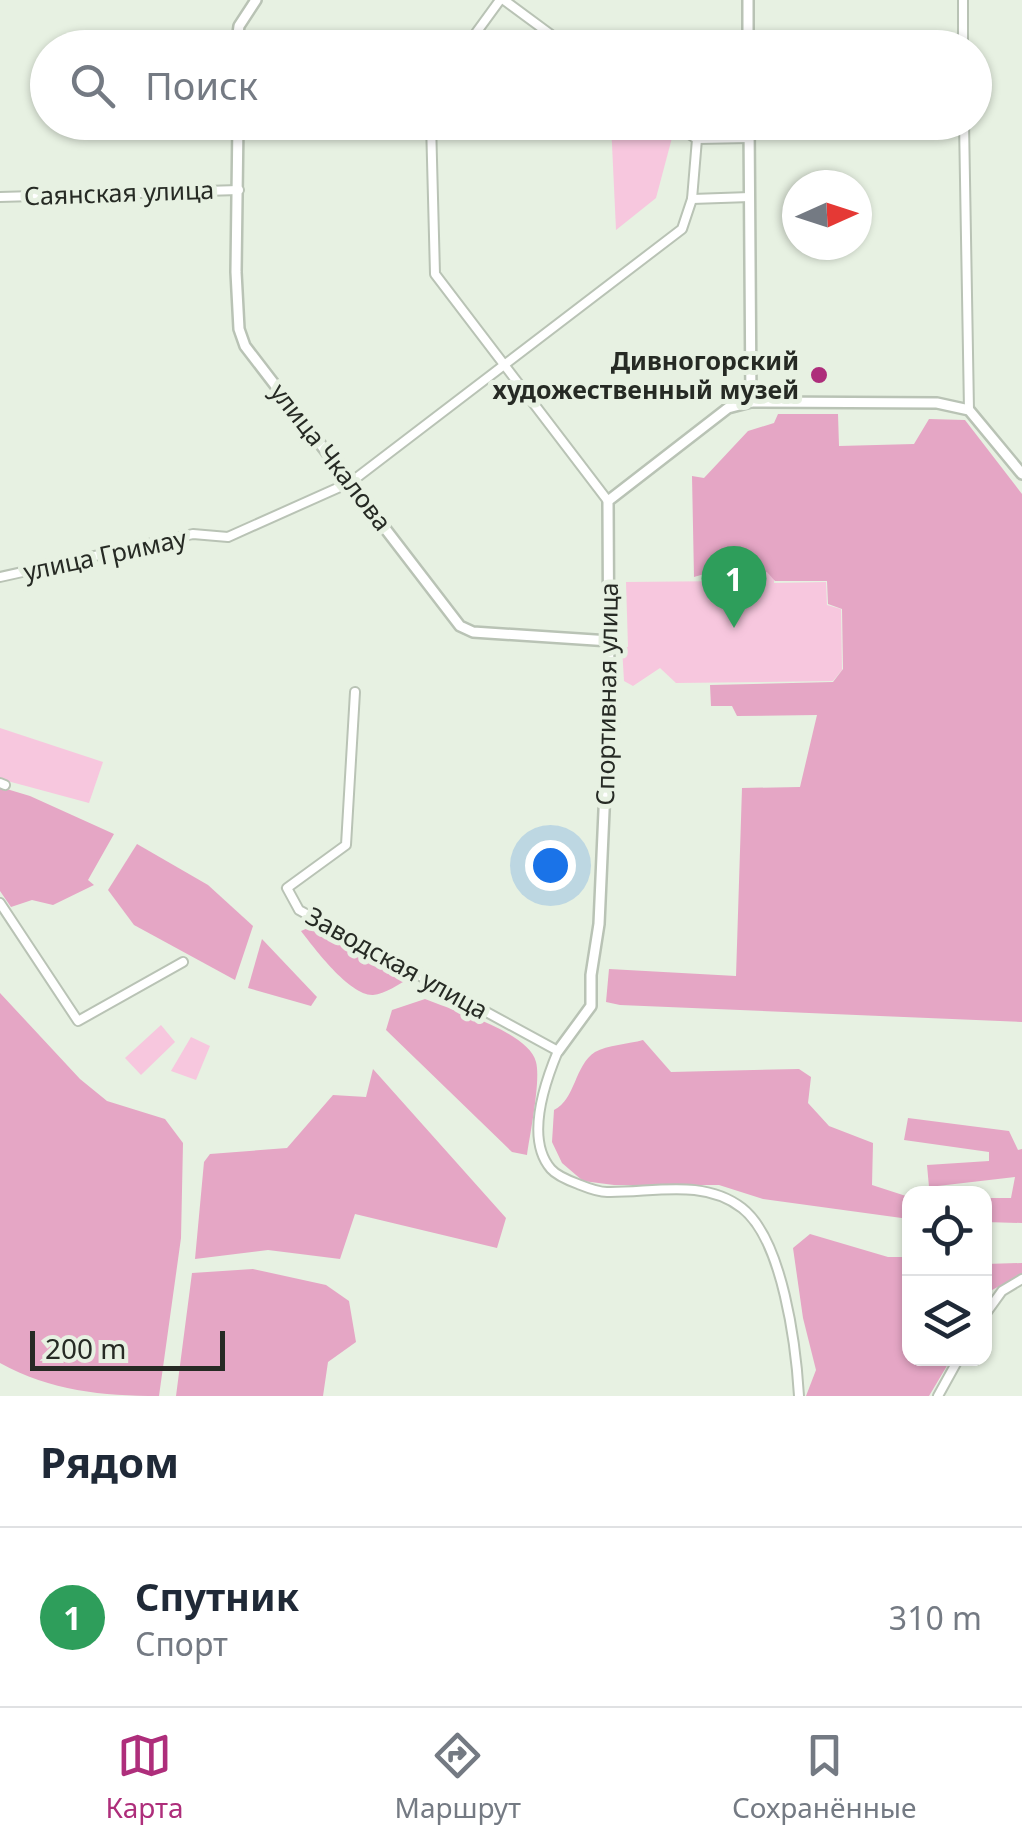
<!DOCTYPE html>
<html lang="ru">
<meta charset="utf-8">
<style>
body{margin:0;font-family:"Noto Sans",sans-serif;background:#f6f6f7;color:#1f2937}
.controls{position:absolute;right:30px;bottom:30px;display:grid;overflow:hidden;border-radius:20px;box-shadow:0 2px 8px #0004}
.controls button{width:90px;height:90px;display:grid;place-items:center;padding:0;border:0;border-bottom:2px solid #e0e1e3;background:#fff;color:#1f2937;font:50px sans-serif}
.compass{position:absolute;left:782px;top:170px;width:90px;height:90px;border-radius:50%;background:#fff;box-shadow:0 2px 8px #0004;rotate:87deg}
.scale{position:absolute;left:30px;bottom:25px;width:195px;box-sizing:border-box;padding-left:10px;border:5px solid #262a24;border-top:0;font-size:28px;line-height:35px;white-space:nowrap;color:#262a24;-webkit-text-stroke:8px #e7f1e2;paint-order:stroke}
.you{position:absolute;left:550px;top:865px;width:35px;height:35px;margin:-25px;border:8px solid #fff;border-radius:50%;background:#1a73e8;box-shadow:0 0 0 15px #1a73e833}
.badge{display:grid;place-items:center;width:65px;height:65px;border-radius:50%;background:#ae2e7b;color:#fff;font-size:32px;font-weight:700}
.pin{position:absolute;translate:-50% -82px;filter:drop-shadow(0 2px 5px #0008)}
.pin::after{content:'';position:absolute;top:52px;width:35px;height:30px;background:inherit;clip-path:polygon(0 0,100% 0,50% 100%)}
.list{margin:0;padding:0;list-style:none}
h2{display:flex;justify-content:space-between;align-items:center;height:130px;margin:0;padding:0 40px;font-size:42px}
h2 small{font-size:32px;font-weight:400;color:#747a83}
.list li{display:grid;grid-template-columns:65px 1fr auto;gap:30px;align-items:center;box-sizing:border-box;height:180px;padding:0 40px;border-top:2px solid #e0e1e3}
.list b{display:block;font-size:38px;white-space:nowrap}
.list p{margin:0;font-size:32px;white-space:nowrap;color:#747a83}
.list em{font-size:32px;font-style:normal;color:#747a83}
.icon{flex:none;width:55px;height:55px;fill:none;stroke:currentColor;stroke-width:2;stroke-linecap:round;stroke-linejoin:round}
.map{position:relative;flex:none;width:1022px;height:1396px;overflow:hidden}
.search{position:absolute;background:#fff;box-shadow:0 2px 8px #0004;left:30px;right:30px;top:30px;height:110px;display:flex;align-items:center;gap:25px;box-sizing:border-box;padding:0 35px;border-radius:55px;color:#747a83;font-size:38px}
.sheet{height:310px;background:#fff}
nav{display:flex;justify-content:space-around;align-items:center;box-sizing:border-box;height:140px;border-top:2px solid #e0e1e3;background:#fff;font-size:28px;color:#747a83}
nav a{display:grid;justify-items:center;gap:5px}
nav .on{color:#ae2e7b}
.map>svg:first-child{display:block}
.green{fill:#f7c7de}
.forest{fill:#e5a6c5}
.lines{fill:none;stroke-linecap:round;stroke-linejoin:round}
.minor-casing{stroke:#b9c3b5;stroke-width:12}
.major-casing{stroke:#b9c3b5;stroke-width:14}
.minor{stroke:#fff;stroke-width:8}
.major{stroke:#fff;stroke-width:9}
.poi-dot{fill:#ae2e7b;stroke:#e7f1e2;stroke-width:4}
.labels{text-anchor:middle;stroke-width:10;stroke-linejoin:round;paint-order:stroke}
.street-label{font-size:25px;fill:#262a24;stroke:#e7f1e2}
.poi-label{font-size:25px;font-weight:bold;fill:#262a24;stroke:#e7f1e2;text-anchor:end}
</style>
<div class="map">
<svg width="1022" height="1396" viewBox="0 0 1022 1396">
<rect width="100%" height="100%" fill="#e7f1e2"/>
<g class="green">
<path d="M611,123h46l16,11 -17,64 -40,32z"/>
<path d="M732,571h42v12l52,-1 1,23 14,4 1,61 -9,11 -157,2 -16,-15 -27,18 -9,-5 -2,-34h6l-2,-65 105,-1z"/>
<path d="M0,728l103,34 -14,41 -89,-24z"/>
<path d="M161,1025l14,17 -34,33 -16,-17z"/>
<path d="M191,1037l19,9 -14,34 -25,-9z"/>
</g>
<g class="forest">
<path d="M778,414h60l1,32 75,-2 15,-25 36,1 57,74v528l-402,-17 -14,-3 3,-33 127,7 6,-188 58,-1 17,-72 -80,1 -5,-10h-21l-1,-21 123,-3 10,-13 -1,-60 -14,-5 -1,-23h-52l-8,-9 -42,-4 -31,9 -2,-101 12,2 44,-47 26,-8z"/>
<path d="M0,787l30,9 84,38 -26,46 6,5 -41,20 -21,-5 -21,7 -11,-16z"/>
<path d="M137,844l71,41 45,41 -18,54 -101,-55 -26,-35z"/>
<path d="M308,928l102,50c-11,6 -25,16 -37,17 -23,1 -59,-47 -72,-64z"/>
<path d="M262,939l55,58 -6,9 -63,-18z"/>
<path d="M0,993l80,86 27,22 58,18 18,24 -2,95 -22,158c-57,0 -108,-5 -159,-33z"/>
<path d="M425,999c27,11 104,33 111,63 5,18 -6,72 -9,93l-15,-3 -126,-122 6,-20z"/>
<path d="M643,1040l28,32 128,-3 12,8 -3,26 21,23 44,17 -1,42 37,12v22l-146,-20 -44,-14h-105l-31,-4 -21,-18 -10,-21 2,-32c22,-11 20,-44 41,-58 12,-7 34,-8 48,-12z"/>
<path d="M373,1069l133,149 -9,30 -142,-34 -15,45 -72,-9 -73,9 9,-97 6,-8 77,-6 46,-53 33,2z"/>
<path d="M908,1118l101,13 9,19 4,-1v74l-37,-1v-24h26l4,-21 -86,10 -2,-22 62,-4v-9l-85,-12z"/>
<path d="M810,1234l78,23h21l1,101 41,1 -22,37h-123l10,-26 -13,-52 -10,-70z"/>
<path d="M1022,1263v11l-30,16 -7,13v-39z"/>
<path d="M253,1269l73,16 23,16 7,41 -28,20 -5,34h-147l16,-123z"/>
</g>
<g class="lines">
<g class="minor-casing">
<g id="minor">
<path d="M504,0l65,48"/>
<path d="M963,0v48"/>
<path d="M465,48l35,-48"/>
<path d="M431,122l4,152 173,227"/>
<path d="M670,122l27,17 52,-1"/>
<path d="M964,122l5,288"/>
<path d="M0,197l239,-7"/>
<path d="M692,199l58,-2"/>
<path d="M0,577l193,-43 35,3 123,-55 331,-253 10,-30 5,-60"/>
<path d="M355,692l-9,153 -59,43 12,22 259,141c-13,31 -33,88 -7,118 6,7 19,12 27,15 10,4 19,8 29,8 45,1 96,-14 135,16 41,32 54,138 57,188"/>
<path d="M0,783l5,2"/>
<path d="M0,903l78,118 105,-59"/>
<path d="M984,1316l18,-25 20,-12"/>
<path d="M938,1396l21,-38"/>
</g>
</g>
<g class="major-casing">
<g id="major">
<path d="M748,0v48"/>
<path d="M236,48l3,-22 17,-26"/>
<path d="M238,122l-2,150 3,57 6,17 215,280 13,6 137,9"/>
<path d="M749,122l2,280"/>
<path d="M558,1051l33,-45v-31l8,-51 10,-226 -1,-197 120,-93 23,-6 186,1 32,7 53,64"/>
</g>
</g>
<use href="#minor" class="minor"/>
<use href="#major" class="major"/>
</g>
<circle class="poi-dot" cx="819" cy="375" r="10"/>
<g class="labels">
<g class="street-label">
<text transform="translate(119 193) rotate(-2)" y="9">Саянская улица</text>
<text transform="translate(331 457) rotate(52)" y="9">улица Чкалова</text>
<text transform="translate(105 555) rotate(-12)" y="9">улица Гримау</text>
<text transform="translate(607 694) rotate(-89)" y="9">Спортивная улица</text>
<text transform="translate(397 963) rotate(29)" y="9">Заводская улица</text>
</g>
<g class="poi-label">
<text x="799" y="370">Дивногорский<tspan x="799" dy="29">художественный музей</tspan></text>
</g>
</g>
</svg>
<div class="controls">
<button><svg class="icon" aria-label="locate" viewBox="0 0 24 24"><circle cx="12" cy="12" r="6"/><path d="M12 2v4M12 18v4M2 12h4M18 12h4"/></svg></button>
<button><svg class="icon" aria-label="layers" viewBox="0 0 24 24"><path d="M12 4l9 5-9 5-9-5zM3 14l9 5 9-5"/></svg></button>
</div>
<svg class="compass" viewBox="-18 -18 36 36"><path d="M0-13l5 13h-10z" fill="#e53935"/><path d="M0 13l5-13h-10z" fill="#747a83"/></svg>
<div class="scale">200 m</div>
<div class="you"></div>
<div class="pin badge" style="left:734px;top:628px;background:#2e9e5b">1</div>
<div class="search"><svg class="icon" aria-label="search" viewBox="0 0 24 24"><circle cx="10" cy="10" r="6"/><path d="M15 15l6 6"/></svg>Поиск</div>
</div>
<section class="sheet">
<h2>Рядом<small></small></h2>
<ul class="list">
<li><span class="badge" style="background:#2e9e5b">1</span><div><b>Спутник</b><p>Спорт</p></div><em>310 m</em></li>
</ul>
</section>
<nav>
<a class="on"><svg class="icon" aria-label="map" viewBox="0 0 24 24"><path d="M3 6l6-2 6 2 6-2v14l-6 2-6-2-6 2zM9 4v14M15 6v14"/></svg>Карта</a>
<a><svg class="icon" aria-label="directions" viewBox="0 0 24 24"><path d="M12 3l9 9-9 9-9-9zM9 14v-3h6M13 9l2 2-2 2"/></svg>Маршрут</a>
<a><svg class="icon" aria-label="saved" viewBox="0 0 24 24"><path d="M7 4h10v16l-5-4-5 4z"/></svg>Сохранённые</a>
</nav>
